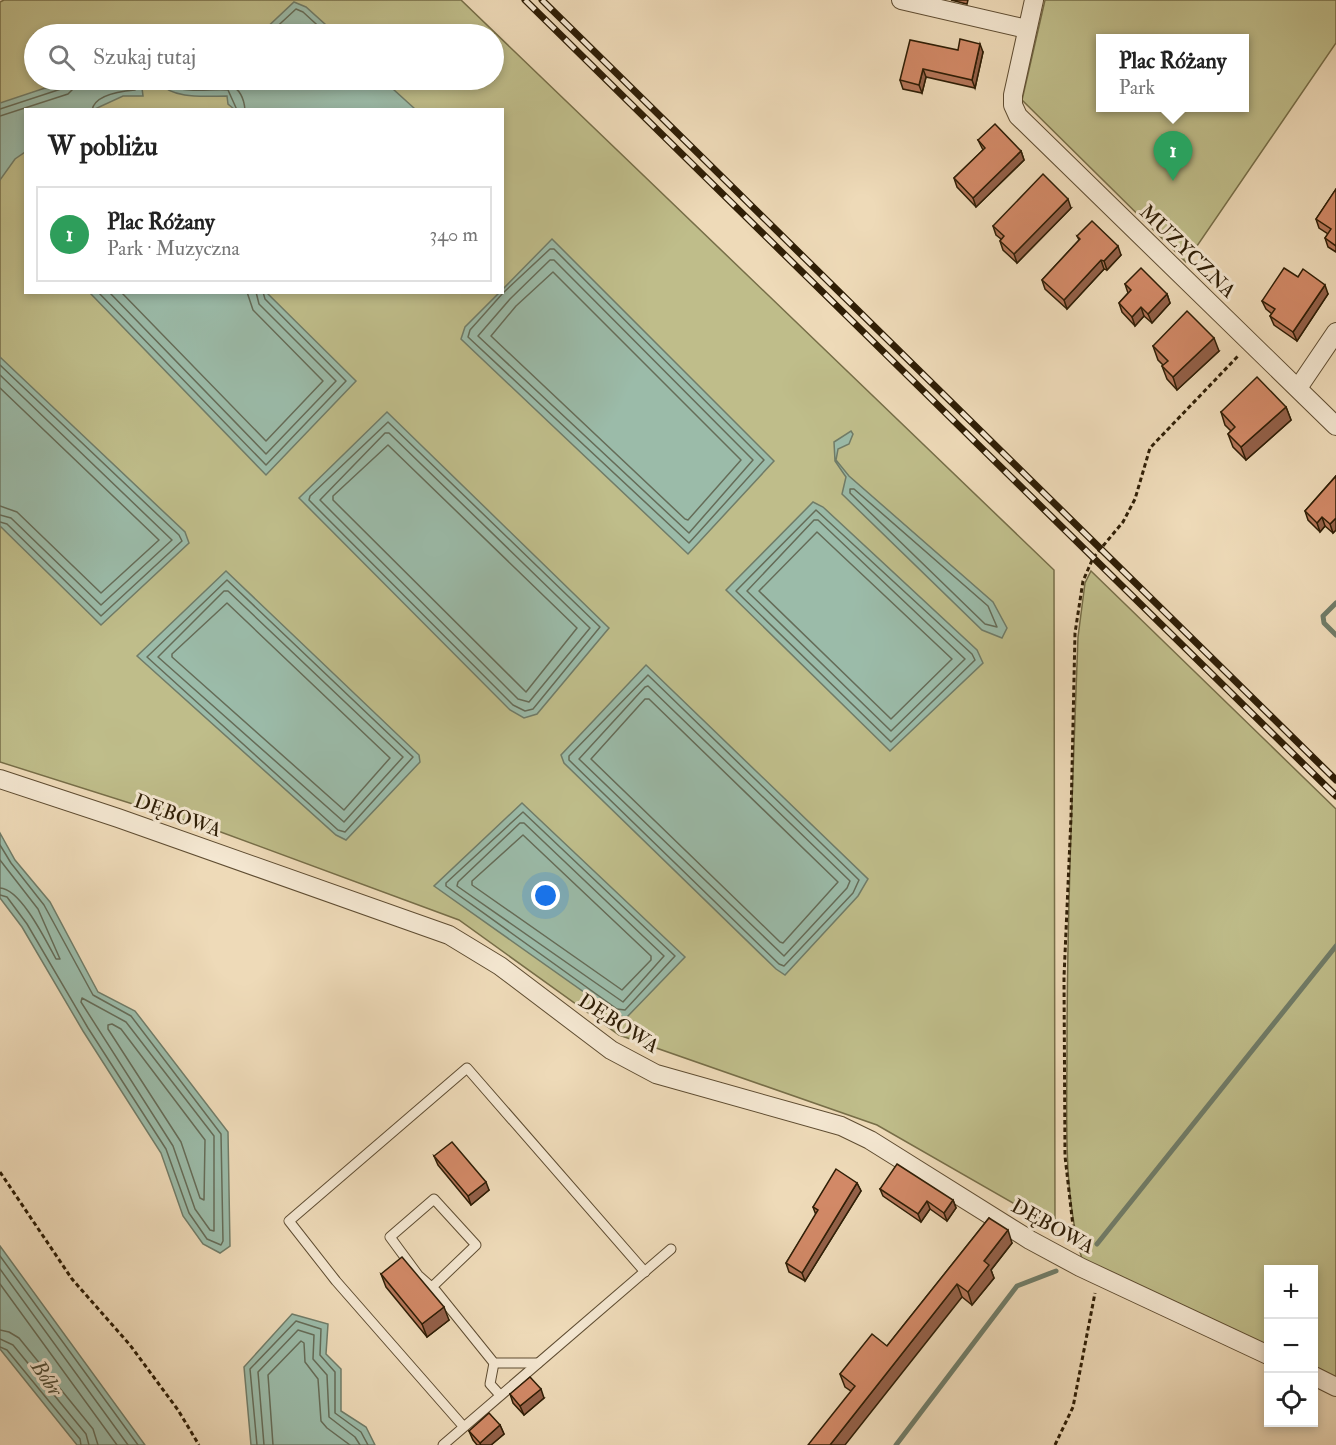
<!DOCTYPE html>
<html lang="pl">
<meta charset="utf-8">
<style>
body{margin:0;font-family:"IM FELL Double Pica",serif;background:#f2f2f2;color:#222}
.controls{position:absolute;right:18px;bottom:18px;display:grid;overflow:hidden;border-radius:0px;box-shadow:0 3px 9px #0003}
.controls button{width:54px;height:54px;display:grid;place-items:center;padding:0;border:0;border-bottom:2px solid #e0e0e0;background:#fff;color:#222;font:30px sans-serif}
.you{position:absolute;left:546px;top:896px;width:21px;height:21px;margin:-15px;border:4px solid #fff;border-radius:50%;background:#1a73e8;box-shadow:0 0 0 9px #1a73e833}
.badge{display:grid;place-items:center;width:39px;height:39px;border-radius:50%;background:#db2777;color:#fff;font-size:20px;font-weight:700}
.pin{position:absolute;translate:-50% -50px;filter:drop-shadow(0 2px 3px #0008)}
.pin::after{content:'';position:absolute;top:32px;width:21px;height:18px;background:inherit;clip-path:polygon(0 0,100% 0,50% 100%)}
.popup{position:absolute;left:1096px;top:34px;width:153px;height:78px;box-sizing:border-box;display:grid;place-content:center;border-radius:0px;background:#fff;filter:drop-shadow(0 2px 4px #0005);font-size:20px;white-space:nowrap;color:#767676}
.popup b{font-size:22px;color:#222}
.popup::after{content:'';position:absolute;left:50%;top:100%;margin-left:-12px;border:12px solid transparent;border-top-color:#fff}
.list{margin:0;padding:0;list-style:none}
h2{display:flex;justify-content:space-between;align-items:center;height:78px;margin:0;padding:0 24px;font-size:26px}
h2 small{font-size:20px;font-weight:400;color:#767676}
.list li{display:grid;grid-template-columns:39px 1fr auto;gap:18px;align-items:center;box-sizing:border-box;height:96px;margin:0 12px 12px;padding:0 12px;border:2px solid #e0e0e0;border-radius:0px}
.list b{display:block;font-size:22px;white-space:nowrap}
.list p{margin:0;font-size:20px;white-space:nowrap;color:#767676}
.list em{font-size:20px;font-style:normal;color:#767676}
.icon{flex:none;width:33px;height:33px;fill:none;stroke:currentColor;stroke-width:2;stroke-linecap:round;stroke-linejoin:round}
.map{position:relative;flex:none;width:1336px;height:1445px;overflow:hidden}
.search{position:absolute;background:#fff;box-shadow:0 3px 9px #0003;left:24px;top:24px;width:480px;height:66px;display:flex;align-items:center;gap:15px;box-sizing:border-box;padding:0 21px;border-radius:33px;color:#767676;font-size:22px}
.panel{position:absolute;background:#fff;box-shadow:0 3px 9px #0003;left:24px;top:108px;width:480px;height:186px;border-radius:0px}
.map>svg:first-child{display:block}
.green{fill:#bfbd8a;stroke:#776e48;stroke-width:1.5;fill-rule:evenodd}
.water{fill:#9bbba9;stroke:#707c68;stroke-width:1.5}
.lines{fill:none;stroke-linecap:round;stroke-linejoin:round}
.shore{stroke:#656c58;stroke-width:1.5}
.stream{stroke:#707c68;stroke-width:5}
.lane-casing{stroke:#5f4d32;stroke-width:11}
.street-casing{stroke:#5f4d32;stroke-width:20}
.path{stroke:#2f1e06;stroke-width:3;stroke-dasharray:4.5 3;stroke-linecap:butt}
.lane{stroke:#f4e7d1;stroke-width:9}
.street{stroke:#f4e7d1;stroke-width:18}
.rail-casing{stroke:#2f1e06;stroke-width:7}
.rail{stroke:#f4e7d1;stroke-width:4.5;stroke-dasharray:14;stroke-linecap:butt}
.wall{fill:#b57659;stroke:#2f1e06;stroke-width:1.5}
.shaded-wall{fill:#936048;stroke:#2f1e06;stroke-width:1.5}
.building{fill:#d28967;stroke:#2f1e06;stroke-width:1.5}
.labels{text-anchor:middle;stroke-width:6;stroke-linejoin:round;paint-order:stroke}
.street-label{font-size:20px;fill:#2f1e06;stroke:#f4e7d1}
.water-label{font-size:21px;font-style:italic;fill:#4f4d37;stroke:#f4e7d1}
</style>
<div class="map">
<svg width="1336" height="1445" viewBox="0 0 1336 1445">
<rect width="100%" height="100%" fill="#eedab8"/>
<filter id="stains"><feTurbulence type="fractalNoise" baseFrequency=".00333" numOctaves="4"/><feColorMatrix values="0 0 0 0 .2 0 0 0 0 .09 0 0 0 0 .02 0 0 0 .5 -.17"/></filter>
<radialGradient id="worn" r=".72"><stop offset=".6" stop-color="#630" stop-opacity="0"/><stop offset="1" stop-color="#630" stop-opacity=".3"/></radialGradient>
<g class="green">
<path d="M4,0h457l593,570 1,657 -178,-102 -258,-90 -160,-115 -241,-89 -218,-69v-760zM34,34h460v46h-460zM26,110h476v182h-476z"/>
<path d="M1045,0h291v43l-150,219 -164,-162zM1101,39h144v69h-144z"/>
<path d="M1091,571l245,238v569l-22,-11v-97h-46v76l-186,-87c-19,-66 -15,-139 -15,-208 0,-138 6,-276 11,-414l7,-54z"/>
</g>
<g class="water">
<path d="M294,2l12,5 30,27h-76z"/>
<path d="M69,80h72l2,16h-20l-28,13 -69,1 -1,42 -10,7 -15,21v-77z"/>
<path d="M161,80h222l32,29h-181l-6,-5 -1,-8c-22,0 -53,4 -69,-14z"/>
<path d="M552,239l222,222 -86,93 -227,-215 4,-12 34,-34 3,-1 1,-3z"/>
<path d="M90,293h177l89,88 -90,94z"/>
<path d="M0,357l185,175 4,11 -88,82 -101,-99z"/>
<path d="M387,412l222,216 -72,86 -13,4 -14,-8 -211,-212z"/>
<path d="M851,431l2,3 -4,10 -11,5 -2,11 13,16 144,126 14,26 -5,10 -20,-8 -140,-136 4,-17 -11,-16 -1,-19z"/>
<path d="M813,502l10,5 154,143 6,13 -93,88 -164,-161z"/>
<path d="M226,571l193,184 1,7 -74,78 -10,-5 -199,-179z"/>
<path d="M646,665l222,214 -10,17 -73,79 -9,-6 -212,-206 -3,-8z"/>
<path d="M522,803l163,154 -59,61 -11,-4 -181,-128z"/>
<path d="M0,833l15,27 35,42 48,90 37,19 93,121 2,114 -10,7 -17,-9 -20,-28 -22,-63 -78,-122 -61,-104 -22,-29z"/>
<path d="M0,1246l145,199h-68l-77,-96z"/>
<path d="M292,1314l36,10 -2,30 15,15v42l25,16 9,18h-124l-7,-78z"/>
</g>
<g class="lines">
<g class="shore">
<path d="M269,34l27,-25 7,3 24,22"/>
<path d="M165,80c11,16 46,8 63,10l9,20"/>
<path d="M180,80c27,4 62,-8 65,30"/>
<path d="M0,109l64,-21 5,-8"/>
<path d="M92,110c3,-16 31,-19 43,-20l2,-10"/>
<path d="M0,116l68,-22 6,-6 2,-8"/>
<path d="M550,249h4l210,211 -75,83 -221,-206 2,-7 33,-37z"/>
<path d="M550,260h4l199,200 -64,73 -211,-197 32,-37z"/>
<path d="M553,272l188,188 -53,60 -3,-1 -194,-183 25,-30z"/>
<path d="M98,292l168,173 80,-84 -81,-82 -2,-7"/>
<path d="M109,292l157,162 70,-73 -77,-77 -3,-12"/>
<path d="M121,292l145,149 57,-60 -70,-71 -6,-18"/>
<path d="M0,365l179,170 3,6 -81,75 -94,-92 -7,-2"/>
<path d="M0,375l172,165 -71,65 -90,-87 -11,-3"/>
<path d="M0,388l159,152 -58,53 -84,-81 -17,-6"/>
<path d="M388,422l212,205 -67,82 -8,2 -12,-6 -204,-205 1,-4z"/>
<path d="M385,433h4l201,195 -61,74 -11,-3 -198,-199z"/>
<path d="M388,445l189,183 -51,64 -193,-192v-4z"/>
<path d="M850,489h4l134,117 9,21 -12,-3 -135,-131z"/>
<path d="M816,510l156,144 3,6 -84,82 -155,-151z"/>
<path d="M814,520h4l147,139 -74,72 -144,-140z"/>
<path d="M817,532l135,127 -61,60 -132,-128z"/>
<path d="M227,580l186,177 -68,75 -7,-2 -191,-173z"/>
<path d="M224,591h4l175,166 -59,65 -186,-165z"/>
<path d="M227,603l163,155 -46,52 -172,-153v-3z"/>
<path d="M648,675l211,205 -6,13 -69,73 -5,-2 -210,-204v-4z"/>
<path d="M648,686l202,195 -3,7 -63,68 -205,-197 66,-72z"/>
<path d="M645,699h4l189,183 -55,61 -3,-1 -189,-183z"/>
<path d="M523,812l152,144 -50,54 -8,-1 -171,-123v-3z"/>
<path d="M520,823h4l140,133 -41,46 -166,-116 1,-4z"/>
<path d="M523,835l128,121v4l-29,30 -150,-105v-4z"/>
<path d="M0,845l11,18 33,42 49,90 38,21 90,118 2,107 -2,4 -14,-6 -18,-26 -23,-64 -78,-121 -61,-104 -20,-27 -7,-2"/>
<path d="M0,860l38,49 22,50h-4c-10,-18 -35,-70 -56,-71"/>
<path d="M82,998l44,24 88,114v95l-4,-1 -15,-21 -22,-63 -92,-144z"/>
<path d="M112,1024l9,5 84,111 -1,60 -4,-2 -19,-56 -73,-113v-4z"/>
<path d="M0,1256l138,189"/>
<path d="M0,1269l128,176"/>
<path d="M0,1284l117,161"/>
<path d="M0,1330l9,2 10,6 74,91 5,16"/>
<path d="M0,1339l13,6 73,89 3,11"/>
<path d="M0,1347l7,3 73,89 1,6"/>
<path d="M257,1445l-7,-76 46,-48 25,8 -1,26 15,17v41l26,19 7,13"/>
<path d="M264,1445l-6,-73 40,-42 16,5 -1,24 14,16 2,42 26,20 5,8"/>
<path d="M273,1445l-5,-70 33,-34 3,2 1,19 13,17 3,42 6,7 23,17"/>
</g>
<g class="stream">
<path d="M1336,603l-13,13 1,7 12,12"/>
<path d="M1097,1244l239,-298"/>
<path d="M896,1445l121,-159 39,-15"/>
</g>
<g class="lane-casing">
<g id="lane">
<path d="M432,1287l44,-42 -42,-46 -44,38 28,38 18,16 58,72h44"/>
<path d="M494,1363l-4,21 10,11"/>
<path d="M463,1426l-127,-145 -47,-60 178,-153 178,204"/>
<path d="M443,1445l228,-196"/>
</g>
</g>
<g class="street-casing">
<g id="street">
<path d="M901,0l126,29"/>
<path d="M1034,0l-21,95v10l5,11 318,310"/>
<path d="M1298,388l38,-56"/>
<path d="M0,779l118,39 331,117 51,31 111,84 45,24 185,52 29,14 160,100 50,27 188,88"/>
<path d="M1314,1376l22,11"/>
</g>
</g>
<g class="path">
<path d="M0,1172l72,107 58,66 48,65 21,35"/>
<path d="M1075,1244l-10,-88 -1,-179 7,-160 4,-184 8,-52 10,-23 30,-36 12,-23 15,-51 89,-93"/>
<path d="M1055,1445l18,-38 22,-114"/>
</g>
<use href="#lane" class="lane"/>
<use href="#street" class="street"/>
<g class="rail-casing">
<g id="rail">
<path d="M525,0l811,796"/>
<path d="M542,0l794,780"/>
</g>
</g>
<use href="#rail" class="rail"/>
</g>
<g class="wall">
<path d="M951,0h17l-1,4z"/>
<path d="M958,50l25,2 -8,36 -49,-11 -4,16 -19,-4 -3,-9z"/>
<path d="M978,140l43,11 3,9 -48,47 -19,-20 -3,-9 29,-28z"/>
<path d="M1336,189v63l-8,-5 -3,-9 3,-4 -9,-6 -3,-9z"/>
<path d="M1071,208l-54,55 -14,-13 -3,-9 1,-2 -5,-4 -3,-9z"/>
<path d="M1077,236l44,19 -14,15 -3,-1 -37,40 -22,-20 -3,-9 37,-40z"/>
<path d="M1298,277l30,17 -31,47 -23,-16 -4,-9 2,-2 -6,-5 -4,-8z"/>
<path d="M1125,284l42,10 3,9 -18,20 -8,-7 -9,10 -13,-14 -3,-9 9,-10z"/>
<path d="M1153,346l66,5 -42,39 -10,-11 -5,-13 1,-1 -5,-5z"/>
<path d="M1286,407l5,13 -45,40 -13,-13 -5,-13 3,-3 -6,-6 -4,-13z"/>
<path d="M1336,476v54l-3,3 -8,-7 -5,6 -12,-12 -3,-9z"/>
<path d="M434,1156l55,34 -18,15 -33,-40z"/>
<path d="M857,1183l4,8 -56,90 -16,-9 -3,-9 30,-48 -3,-8z"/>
<path d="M880,1189l73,11 3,8 -9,13 -17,-12 -9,13 -38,-26z"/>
<path d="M989,1218l23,25 -21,27 3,8 -22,27 -10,-8 -111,94 -6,-4 -5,-13 47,-28z"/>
<path d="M381,1274l68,46 -22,17 -41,-50z"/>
<path d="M510,1394l34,4 -20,17 -11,-12z"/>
<path d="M500,1425l4,9 -13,11h-14l-4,-5 -4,-9z"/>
</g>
<g class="shaded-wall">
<path d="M980,44l3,8 -8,36 -3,-8z"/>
<path d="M923,69l3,8 -4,16 -3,-8z"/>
<path d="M1021,151l3,9 -48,47 -3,-9z"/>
<path d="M1068,199l3,9 -54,55 -3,-9z"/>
<path d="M1118,246l3,9 -14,15 -3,-9z"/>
<path d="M1101,260l3,9 -37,40 -3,-9z"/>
<path d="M1325,285l3,9 -31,47 -4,-9z"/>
<path d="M1167,294l3,9 -18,20 -4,-9z"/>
<path d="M1141,307l3,9 -9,10 -3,-9z"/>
<path d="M1214,338l5,13 -42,39 -4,-13z"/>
<path d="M1286,407l5,13 -45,40 -5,-13z"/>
<path d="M1322,517l3,9 -5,6 -3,-9z"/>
<path d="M1336,518v12l-3,3 -3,-9z"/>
<path d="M486,1182l3,8 -18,15 -3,-9z"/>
<path d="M857,1183l4,8 -56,90 -3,-8z"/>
<path d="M953,1200l3,8 -9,13 -3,-8z"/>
<path d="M927,1201l3,8 -9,13 -3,-8z"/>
<path d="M1008,1230l4,13 -21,27 3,8 -22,27 -4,-13 16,-31z"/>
<path d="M957,1284l5,13 -117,148h-15z"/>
<path d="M444,1307l5,13 -22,17 -5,-13z"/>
<path d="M541,1389l3,9 -20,17 -4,-9z"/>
<path d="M500,1425l4,9 -13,11h-10l-1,-2z"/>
</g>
<g class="building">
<path d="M960,39l20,5 -8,36 -49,-11 -4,16 -19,-5 10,-40 48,10z"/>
<path d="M995,124l26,27 -48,47 -19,-20 31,-30 -7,-8z"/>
<path d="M1043,174l25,25 -54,55 -14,-13 4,-5 -11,-10z"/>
<path d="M1336,189v57l-11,-8 6,-9 -15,-10z"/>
<path d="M1092,221l26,25 -14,15 -3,-1 -37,40 -22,-20 38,-41 -3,-3z"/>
<path d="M1141,268l26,26 -19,20 -7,-7 -9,10 -13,-14 12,-13 -6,-6z"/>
<path d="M1284,268l14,9 5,-8 22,16 -32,47 -23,-16 5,-7 -13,-8z"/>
<path d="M1187,311l27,27 -41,39 -11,-11 6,-5 -15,-15z"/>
<path d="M1257,377l29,30 -45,40 -13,-13 7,-7 -14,-15z"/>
<path d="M1336,476v42l-6,6 -8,-7 -5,6 -12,-12z"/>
<path d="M452,1142l34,40 -18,14 -34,-40z"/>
<path d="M897,1164l56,36 -9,13 -17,-12 -9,13 -38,-25z"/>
<path d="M836,1169l21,14 -55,90 -16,-10 32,-53 -5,-3z"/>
<path d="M989,1218l19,12 -24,31 5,4 -21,27 -11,-8 -127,161h-22l47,-59 -15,-12 32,-40 15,12z"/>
<path d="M402,1257l42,50 -22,17 -41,-50z"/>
<path d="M530,1377l11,12 -21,17 -10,-12z"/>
<path d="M489,1413l11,12 -20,18 -11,-12z"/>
</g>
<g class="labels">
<g class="street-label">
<text transform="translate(1188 251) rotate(44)" y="7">MUZYCZNA</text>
<text transform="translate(178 815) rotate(20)" y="7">DĘBOWA</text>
<text transform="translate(619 1023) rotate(33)" y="7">DĘBOWA</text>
<text transform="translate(1053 1226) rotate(29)" y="7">DĘBOWA</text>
</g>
<g class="water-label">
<text transform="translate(47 1378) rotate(56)" y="7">Bóbr</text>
</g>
</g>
<rect width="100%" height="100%" filter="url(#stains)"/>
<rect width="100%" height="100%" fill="url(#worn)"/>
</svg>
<div class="controls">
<button>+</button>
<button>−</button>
<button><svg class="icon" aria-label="locate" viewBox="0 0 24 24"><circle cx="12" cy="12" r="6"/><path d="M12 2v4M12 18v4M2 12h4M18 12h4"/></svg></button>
</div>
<div class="you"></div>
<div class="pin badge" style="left:1173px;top:181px;background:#2e9e5b">1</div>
<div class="popup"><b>Plac Różany</b>Park</div>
<div class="search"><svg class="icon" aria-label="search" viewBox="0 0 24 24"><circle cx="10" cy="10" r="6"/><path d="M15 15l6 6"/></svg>Szukaj tutaj</div>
<section class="panel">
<h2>W pobliżu<small></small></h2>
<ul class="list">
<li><span class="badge" style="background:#2e9e5b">1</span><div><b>Plac Różany</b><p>Park · Muzyczna</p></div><em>340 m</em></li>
</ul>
</section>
</div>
